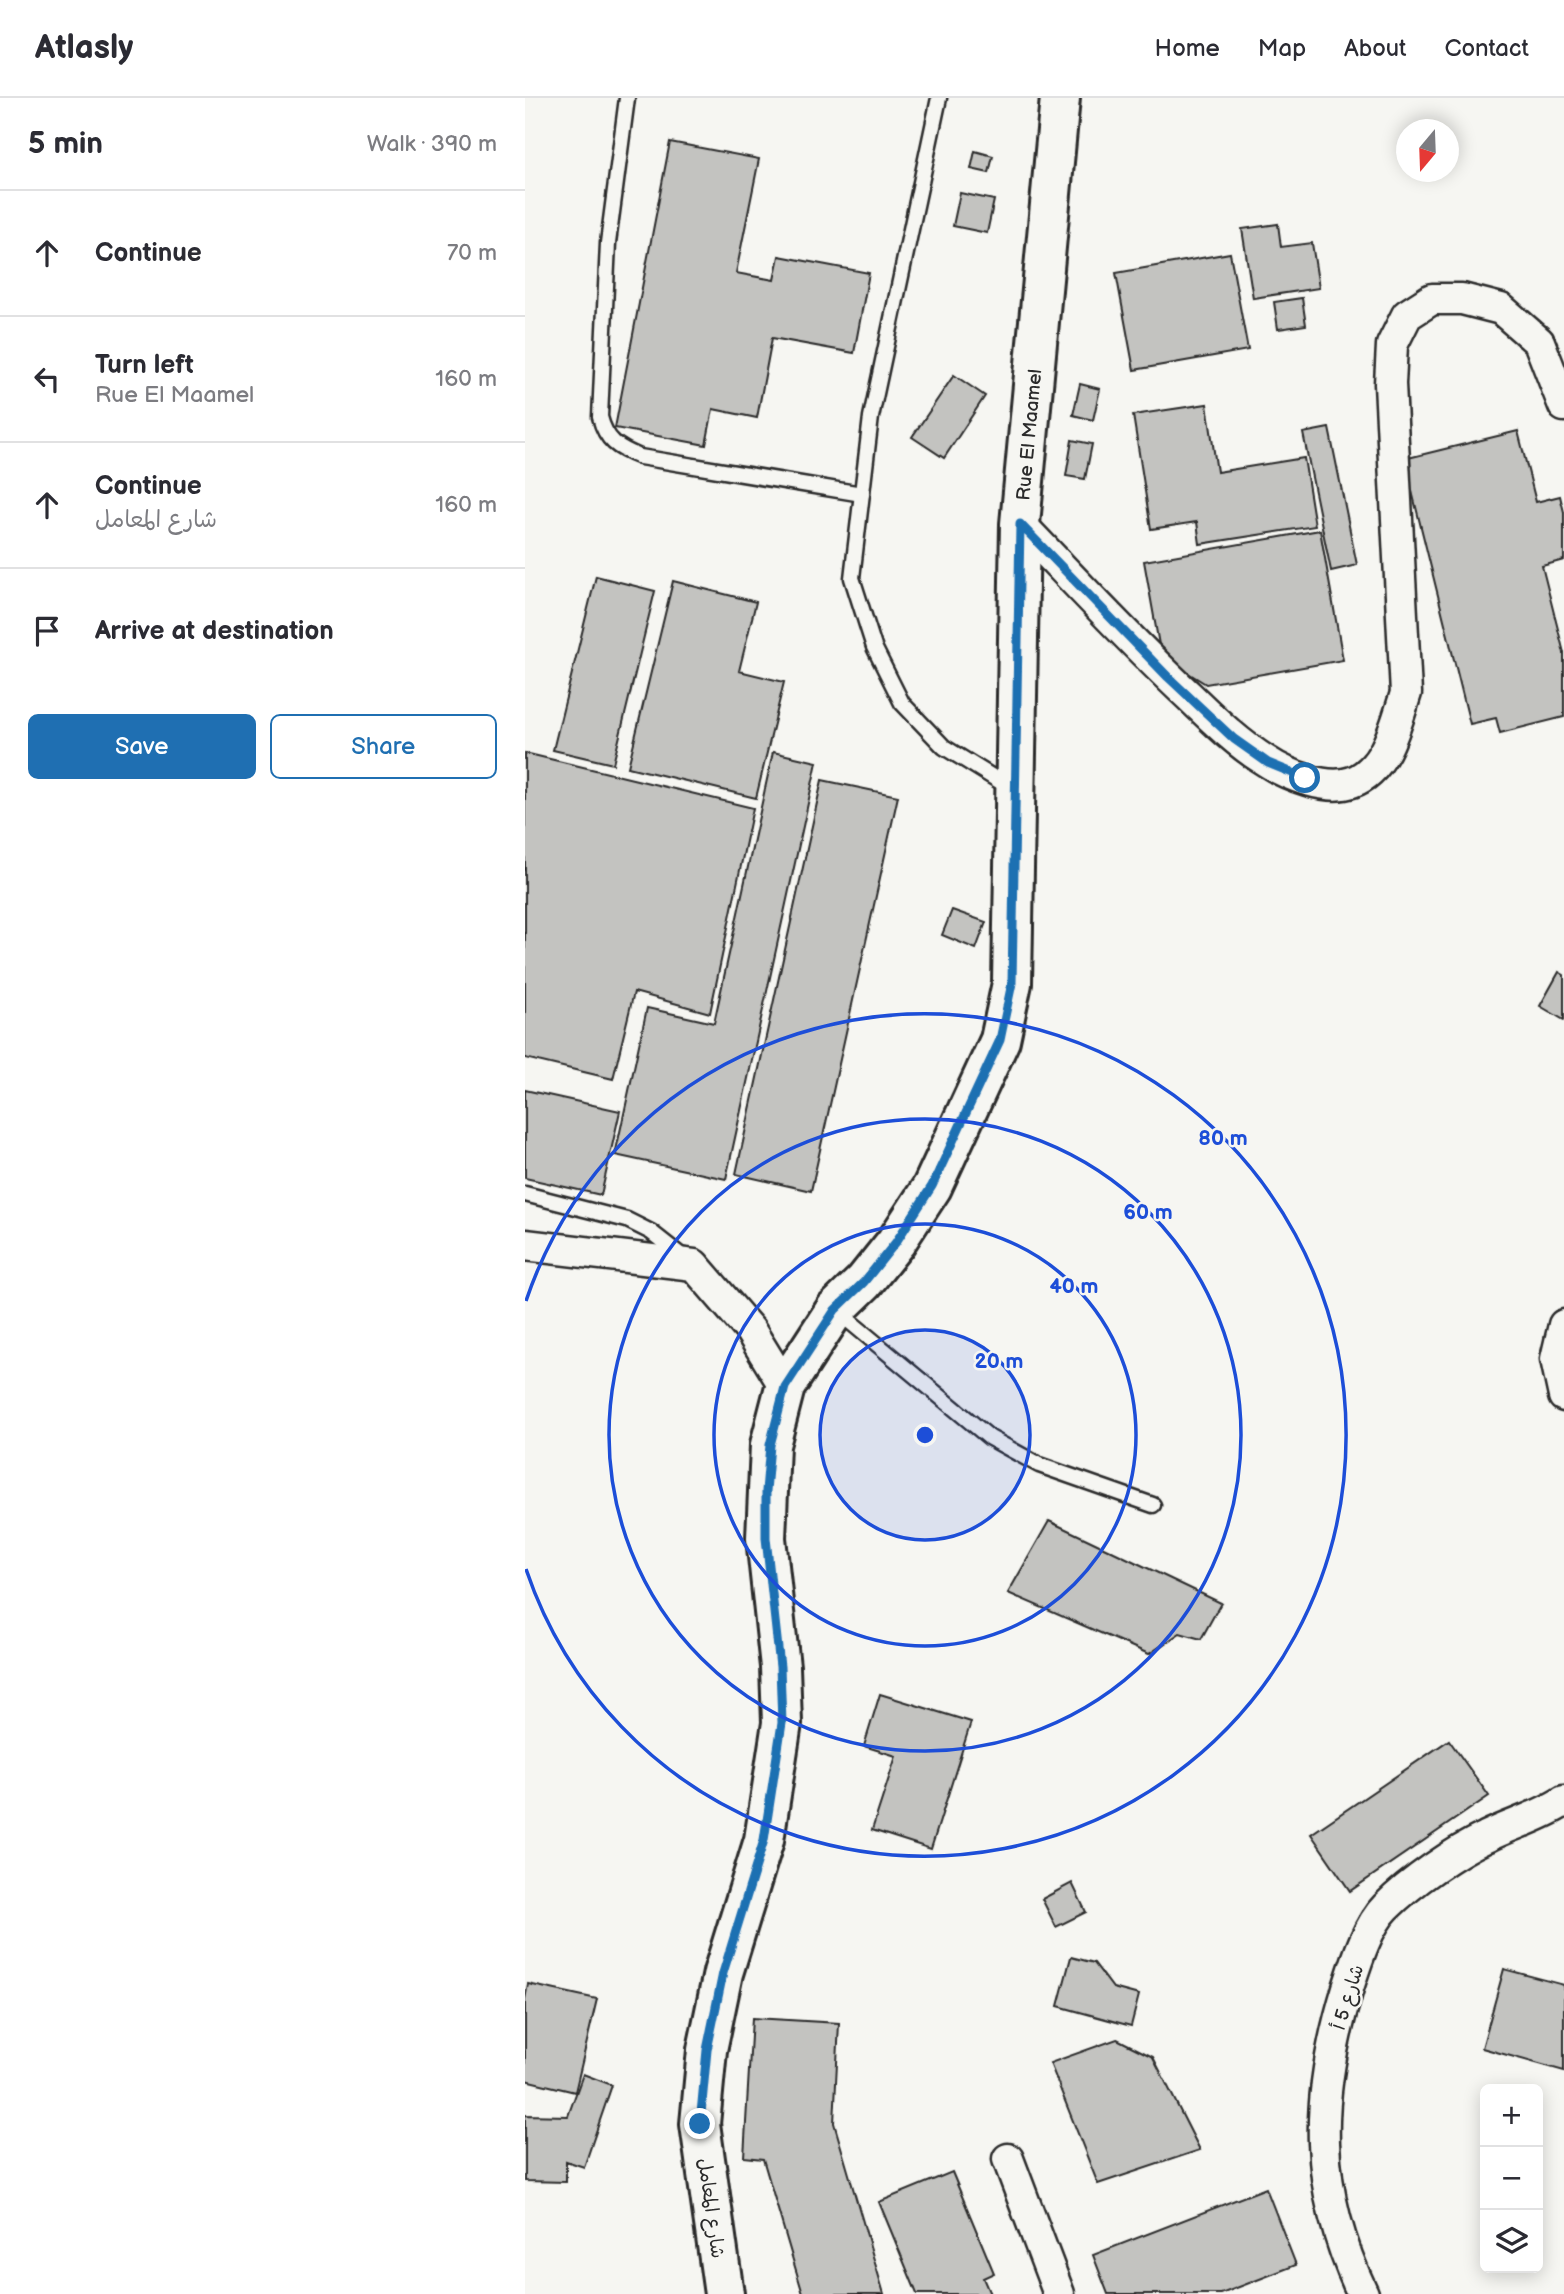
<!DOCTYPE html>
<meta charset="utf-8">
<style>
body{margin:0;font-family:"Balsamiq Sans","Playpen Sans Arabic",sans-serif;background:#f2f2f3;color:#2b2b33}
.controls{position:absolute;right:21px;bottom:21px;display:grid;overflow:hidden;border-radius:10px;box-shadow:0 4px 18px #0003}
.controls button{width:63px;height:63px;display:grid;place-items:center;padding:0;border:0;border-bottom:2px solid #e1e1e2;background:#fff;color:#2b2b33;font:35px sans-serif}
.compass{position:absolute;left:871px;top:21px;width:63px;height:63px;border-radius:50%;background:#fff;box-shadow:0 4px 18px #0003;rotate:199deg}
.stop{position:absolute;width:21px;height:21px;margin:-16px;border:5px solid #1f6fb2;border-radius:50%;background:#fff}
.stop.end{background:#1f6fb2;border-color:#fff;box-shadow:0 2px 7px #0008}
.list{margin:0;padding:0;list-style:none}
h2{display:flex;justify-content:space-between;align-items:center;height:91px;margin:0;padding:0 28px;font-size:30px}
h2 small{font-size:23px;font-weight:400;color:#7c7c81}
.list li{display:grid;grid-template-columns:46px 1fr auto;gap:21px;align-items:center;box-sizing:border-box;height:126px;padding:0 28px;border-top:2px solid #e1e1e2}
.list b{display:block;font-size:26px;white-space:nowrap}
.list p{margin:0;font-size:23px;white-space:nowrap;color:#7c7c81}
.list em{font-size:23px;font-style:normal;color:#7c7c81}
.actions{display:flex;gap:14px;padding:21px 28px}
.actions a{flex:1;padding:16px 0;border:2px solid #1f6fb2;border-radius:10px;text-align:center;font-size:24px;color:#1f6fb2}
.actions .main{background:#1f6fb2;color:#fff}
.icon{flex:none;width:38px;height:38px;fill:none;stroke:currentColor;stroke-width:2;stroke-linecap:round;stroke-linejoin:round}
.map{position:relative;flex:none;width:1039px;height:2196px;overflow:hidden}
header{display:flex;align-items:center;gap:42px;box-sizing:border-box;height:98px;padding:0 35px;background:#fff;border-bottom:2px solid #e1e1e2}
header strong{font-size:33px}
nav{display:flex;gap:38px;margin-inline-start:auto;font-size:24px}
main{display:flex}
aside{flex:1;background:#fff}
.map>svg:first-child{display:block}
.building{fill:#c3c3c0;stroke:#2b2b2b;stroke-width:2}
.lines{fill:none;stroke-linecap:round;stroke-linejoin:round}
.lane-casing{stroke:#2b2b2b;stroke-width:19}
.street-casing{stroke:#2b2b2b;stroke-width:35}
.secondary-casing{stroke:#2b2b2b;stroke-width:44}
.lane{stroke:#f6f6f2;stroke-width:14}
.street{stroke:#f6f6f2;stroke-width:30}
.secondary{stroke:#f6f6f2;stroke-width:38}
.route{stroke:#1f6fb2;stroke-width:9}
.ring{fill:none;stroke:#1d4ed8;stroke-width:3.5}
.labels{text-anchor:middle;stroke-width:5;stroke-linejoin:round;paint-order:stroke}
.street-label{font-size:19px;fill:#2b2b2b;stroke:#f6f6f2}
.centre{fill:#1d4ed8;stroke:#f6f6f2;stroke-width:3.5}
.ring-label{font-size:21px;text-anchor:middle;font-weight:bold;fill:#1d4ed8;stroke:#f6f6f2;stroke-width:5;stroke-linejoin:round;paint-order:stroke}
</style>
<header>
<strong>Atlasly</strong>
<nav><a>Home</a><a>Map</a><a>About</a><a>Contact</a></nav>
</header>
<main>
<aside>
<h2>5 min<small>Walk · 390 m</small></h2>
<ul class="list">
<li><svg class="icon" aria-label="ahead" viewBox="0 0 24 24"><path d="M12 20V5M6 11l6-6 6 6"/></svg><div><b>Continue</b></div><em>70 m</em></li>
<li><svg class="icon" aria-label="left" viewBox="0 0 24 24"><path d="M17 20v-9H6M10 6l-5 5 5 5"/></svg><div><b>Turn left</b><p>Rue El Maamel</p></div><em>160 m</em></li>
<li><svg class="icon" aria-label="ahead" viewBox="0 0 24 24"><path d="M12 20V5M6 11l6-6 6 6"/></svg><div><b>Continue</b><p>شارع المعامل</p></div><em>160 m</em></li>
<li><svg class="icon" aria-label="arrive" viewBox="0 0 24 24"><path d="M6 21V4h12l-3 4 3 4H6"/></svg><div><b>Arrive at destination</b></div></li>
</ul>
<div class="actions"><a class="main">Save</a><a>Share</a></div>
</aside>
<div class="map">
<svg width="1039" height="2196" viewBox="0 0 1039 2196">
<rect width="100%" height="100%" fill="#f6f6f2"/>
<filter id="ink" filterUnits="userSpaceOnUse"><feTurbulence type="fractalNoise" baseFrequency=".0143" numOctaves="2"/><feDisplacementMap in="SourceGraphic" scale="14" xChannelSelector="R" yChannelSelector="G"/><feConvolveMatrix kernelMatrix="1 2 1 2 8 2 1 2 1" color-interpolation-filters="sRGB"/></filter>
<g filter="url(#ink)">
<g class="building">
<path d="M145,44l89,17 -23,114 38,7 5,-24 90,17 -15,80 -82,-15 -15,80 -44,-9 -7,36 -91,-17z"/>
<path d="M450,53l18,5 -4,17 -18,-4z"/>
<path d="M435,95l34,7 -7,33 -34,-7z"/>
<path d="M753,126l3,23 31,-4 7,45 -66,10 -11,-69z"/>
<path d="M705,155l18,97 -114,20 -18,-97z"/>
<path d="M777,200l4,27 -28,4 -4,-27z"/>
<path d="M429,277l31,21 -41,62 -32,-21z"/>
<path d="M555,286l20,5 -7,31 -20,-5z"/>
<path d="M682,306l10,68 87,-14 11,68 -115,18 -3,-22 -46,7 -18,-114z"/>
<path d="M804,330l28,137 -26,6 -28,-138z"/>
<path d="M993,333l18,71 24,-6 4,16v48l-22,6 22,87v64l-64,16 -4,-15 -26,6 -66,-265z"/>
<path d="M547,342l20,4 -7,35 -19,-3z"/>
<path d="M795,432l23,130 -137,24 -45,-28 -17,-95z"/>
<path d="M71,478l59,15 -42,173 -60,-14z"/>
<path d="M148,483l83,21 -17,69 45,11 -28,116 -128,-31z"/>
<path d="M248,654l44,10 -91,417 -111,-24 32,-147 67,15z"/>
<path d="M0,655l228,55 -43,205 -76,-21 -21,87 -88,-21z"/>
<path d="M297,682l76,16 -87,395 -75,-17z"/>
<path d="M427,812l34,12 -10,27 -34,-14z"/>
<path d="M1034,874l5,3v45l-24,-14z"/>
<path d="M0,992l95,21 -19,84 -76,-17z"/>
<path d="M524,1423l172,82 -20,36 -21,-6 -31,21 -141,-61z"/>
<path d="M355,1596l91,28 -40,127 -59,-19 24,-74 -32,-10z"/>
<path d="M924,1642l40,56 -139,95 -39,-57z"/>
<path d="M547,1785l14,29 -30,15 -14,-28z"/>
<path d="M546,1859l23,6 19,25 26,7 -8,31 -73,-20z"/>
<path d="M979,1871l60,16v86l-82,-23z"/>
<path d="M3,1886l69,15 -22,93 -50,-12v-81z"/>
<path d="M227,1920l87,5 -5,100 50,171h-81l-40,-135 -19,-2z"/>
<path d="M592,1941l36,18 47,93 -102,34 -48,-121z"/>
<path d="M58,1976l29,11 -28,82 -18,-6v21l-41,-1v-66l43,1z"/>
<path d="M427,2074l42,101 -11,5 7,16h-73l-38,-92z"/>
<path d="M741,2090l30,77 -75,29h-113l-15,-39z"/>
</g>
<g class="lines">
<g class="lane-casing">
<g id="lane">
<path d="M102,0l-19,145 -8,174c6,24 18,31 40,40l222,37"/>
<path d="M414,0l-68,319 -19,161 22,69 28,56 42,44 68,42"/>
<path d="M0,1096l102,26 24,12 33,26"/>
<path d="M311,1212l154,128 49,27 114,40"/>
</g>
</g>
<g class="street-casing">
<g id="street">
<path d="M495,426c56,58 110,117 169,172 24,23 48,47 77,65 21,14 61,30 86,21 34,-12 44,-58 54,-89l-16,-309 2,-39 15,-30 25,-16h30l39,10 38,33 25,64"/>
<path d="M0,1147l169,20 56,65 35,57"/>
<path d="M1039,1227l-8,34 8,37"/>
<path d="M483,2061l51,135"/>
<path d="M838,2196c-50,-105 -49,-195 -15,-306 8,-25 19,-62 38,-81 25,-25 68,-55 100,-70 26,-13 54,-20 78,-36"/>
</g>
</g>
<g class="secondary-casing">
<g id="secondary">
<path id="s1" d="M199,2196l-24,-170 7,-74 16,-77 41,-133 18,-117 -2,-56 -14,-129 4,-93 15,-58 50,-77 29,-28 32,-40 36,-55 68,-147 12,-57 8,-459 40,-426"/>
</g>
</g>
<use href="#lane" class="lane"/>
<use href="#street" class="street"/>
<use href="#secondary" class="secondary"/>
</g>
</g>
<g class="lines" filter="url(#ink)">
<path class="route" d="M175,2026l7,-74 16,-77 41,-133 18,-117 -2,-56 -14,-129v-47l4,-46 15,-58 50,-77 29,-28 32,-40 36,-56 68,-146 12,-57 8,-459 148,153 66,62 34,24 37,15"/>
</g>
<circle cx="400" cy="1337" r="105" fill="#1d4ed8" fill-opacity=".12"/>
<g class="ring">
<circle cx="400" cy="1337" r="105"/>
<circle cx="400" cy="1337" r="211"/>
<circle cx="400" cy="1337" r="316"/>
<path d="M1 1203A421 421 0 1 1 1 1471"/>
</g>
<g class="labels">
<g class="street-label">
<text dy="7" stroke="none"><textPath href="#s1" startOffset="1939">Rue El Maamel</textPath></text>
<text transform="translate(822 1899) rotate(-73)" y="7">شارع 5 أ</text>
<text transform="translate(187 2110) rotate(82)" y="7">شارع المعامل</text>
</g>
</g>
<circle cx="400" cy="1337" r="10" class="centre"/>
<g class="ring-label">
<text x="698" y="1047">80 m</text>
<text x="623" y="1121">60 m</text>
<text x="549" y="1195">40 m</text>
<text x="474" y="1270">20 m</text>
</g>
</svg>
<div class="controls">
<button>+</button>
<button>−</button>
<button><svg class="icon" aria-label="layers" viewBox="0 0 24 24"><path d="M12 4l9 5-9 5-9-5zM3 14l9 5 9-5"/></svg></button>
</div>
<svg class="compass" viewBox="-18 -18 36 36"><path d="M0-13l5 13h-10z" fill="#e53935"/><path d="M0 13l5-13h-10z" fill="#7c7c81"/></svg>
<div class="stop" style="left:780px;top:680px"></div>
<div class="stop end" style="left:175px;top:2026px"></div>
</div>
</main>
